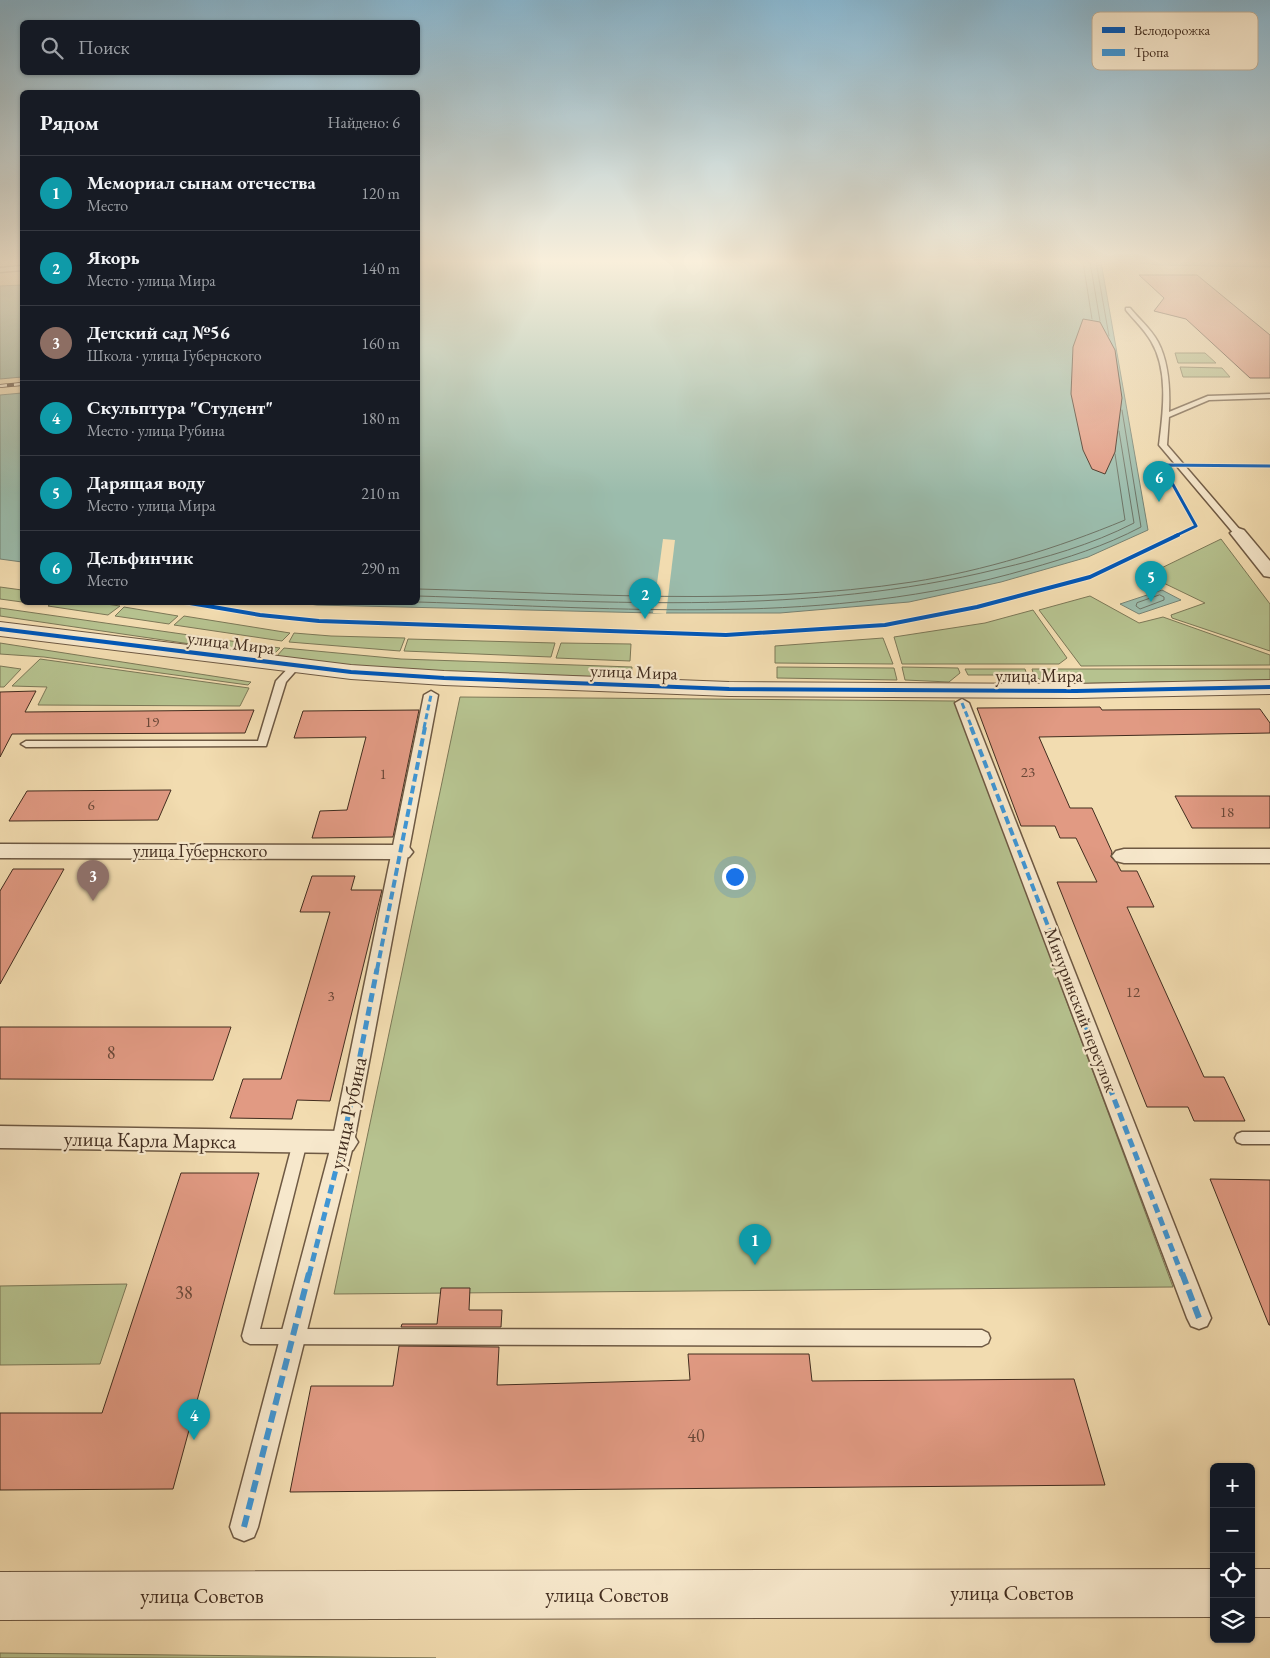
<!DOCTYPE html>
<html lang="ru">
<meta charset="utf-8">
<style>
body{margin:0;font-family:"EB Garamond",serif;background:#20242c;color:#f1f3f6}
.controls{position:absolute;right:15px;bottom:15px;display:grid;overflow:hidden;border-radius:8px;box-shadow:0 1px 4px #0004}
.controls button{width:45px;height:45px;display:grid;place-items:center;padding:0;border:0;border-bottom:1px solid #363941;background:#171b24;color:#f1f3f6;font:25px sans-serif}
.you{position:absolute;left:734px;top:876px;width:18px;height:18px;margin:-12px;border:4px solid #fff;border-radius:50%;background:#1a73e8;box-shadow:0 0 0 8px #1a73e833}
.badge{display:grid;place-items:center;width:32px;height:32px;border-radius:50%;background:#1a73e8;color:#fff;font-size:16px;font-weight:700}
.pin{position:absolute;translate:-50% -41px;filter:drop-shadow(0 1px 2px #0008)}
.pin::after{content:'';position:absolute;top:26px;width:18px;height:15px;background:inherit;clip-path:polygon(0 0,100% 0,50% 100%)}
.list{margin:0;padding:0;list-style:none}
h2{display:flex;justify-content:space-between;align-items:center;height:65px;margin:0;padding:0 20px;font-size:21px}
h2 small{font-size:16px;font-weight:400;color:#9ea1a6}
.list li{display:grid;grid-template-columns:32px 1fr auto;gap:15px;align-items:center;box-sizing:border-box;height:75px;padding:0 20px;border-top:1px solid #363941}
.list b{display:block;font-size:19px;white-space:nowrap}
.list p{margin:0;font-size:16px;white-space:nowrap;color:#9ea1a6}
.list em{font-size:16px;font-style:normal;color:#9ea1a6}
.icon{flex:none;width:28px;height:28px;fill:none;stroke:currentColor;stroke-width:2;stroke-linecap:round;stroke-linejoin:round}
.map{position:relative;flex:none;width:1270px;height:1658px;overflow:hidden}
.search{position:absolute;background:#171b24;box-shadow:0 1px 4px #0004;left:20px;top:20px;width:400px;height:55px;display:flex;align-items:center;gap:12px;box-sizing:border-box;padding:0 18px;border-radius:8px;color:#9ea1a6;font-size:19px}
.panel{position:absolute;background:#171b24;box-shadow:0 1px 4px #0004;left:20px;top:90px;width:400px;height:515px;border-radius:8px}
.map>svg:first-child{display:block}
.green{fill:#b6c28f;stroke:#7c7857}
.water{fill:#9bbcac;stroke:#778374}
.pier{fill:#f2dcb0}
.lines{fill:none;stroke-linecap:round;stroke-linejoin:round}
.shore{stroke:#6e7466;stroke-width:1}
.building{fill:#e19a83;stroke:#422d1f}
.service-casing{stroke:#6e5943;stroke-width:3}
.pedestrian-casing{stroke:#6e5943;stroke-width:3}
.minor-casing{stroke:#6e5943;stroke-width:3}
.tertiary-casing{stroke:#6e5943;stroke-width:2}
.service{fill:#f7e8cc;fill-rule:evenodd}
.pedestrian{fill:#f7e8cc;fill-rule:evenodd}
.minor{fill:#f7e8cc;fill-rule:evenodd}
.tertiary{fill:#f7e8cc;fill-rule:evenodd}
.rail-casing{stroke:#422d1f;stroke-width:4}
.rail{stroke:#f7e8cc;stroke-width:2.5;stroke-dasharray:7;stroke-linecap:butt}
.quiet-far3{stroke:#3f96d5;stroke-width:3;stroke-dasharray:6 3;stroke-linecap:butt}
.quiet-far2{stroke:#3f96d5;stroke-width:4;stroke-dasharray:8 4;stroke-linecap:butt}
.quiet-far1{stroke:#3f96d5;stroke-width:5;stroke-dasharray:9 5;stroke-linecap:butt}
.quiet{stroke:#3f96d5;stroke-width:6;stroke-dasharray:12 6;stroke-linecap:butt}
.cycleway-far1-casing{stroke:#f7e8cc;stroke-width:5}
.cycleway-casing{stroke:#f7e8cc;stroke-width:6}
.cycleway-far1{stroke:#0057b8;stroke-width:3}
.cycleway{stroke:#0057b8;stroke-width:4}
.labels{text-anchor:middle;stroke-width:4.5;stroke-linejoin:round;paint-order:stroke}
.number-label{font-size:15px;fill:#6a4838}
.street-label{font-size:18px;fill:#422d1f;stroke:#f7e8cc}
.near-number-label{font-size:18px;fill:#6a4838}
.near-street-label{font-size:21px;fill:#422d1f;stroke:#f7e8cc}
.key{fill:#f7e8cc;stroke:#c1b098;stroke-width:1}
.key-label{font-size:14px;fill:#422d1f}
</style>
<div class="map">
<svg width="1270" height="1658" viewBox="0 0 1270 1658">
<rect width="100%" height="100%" fill="#f2dcb0"/>
<filter id="stains"><feTurbulence type="fractalNoise" baseFrequency=".004" numOctaves="4"/><feColorMatrix values="0 0 0 0 .2 0 0 0 0 .09 0 0 0 0 .02 0 0 0 .5 -.17"/></filter>
<radialGradient id="worn" r=".72"><stop offset=".6" stop-color="#630" stop-opacity="0"/><stop offset="1" stop-color="#630" stop-opacity=".3"/></radialGradient>
<g class="green">
<path d="M1175,353h30l11,10h-38z"/>
<path d="M1180,367l42,1 8,9h-47z"/>
<path d="M1221,539l49,65v47l-98,-33 -1,-3 34,-12 -58,-28z"/>
<path d="M0,587l22,3v12l-22,-3z"/>
<path d="M1090,596l49,27 24,-6 107,38v10l-189,1 -42,-56z"/>
<path d="M53,602l46,1 21,3 -12,9 -60,-9z"/>
<path d="M124,607l54,9 -9,8 -54,-8z"/>
<path d="M0,608l280,40 -8,8 -272,-40z"/>
<path d="M1033,610l34,48 -8,6h-157l-8,-27 91,-14z"/>
<path d="M184,616l106,17 -8,8 -108,-16z"/>
<path d="M294,633l37,3 74,2 -5,13 -111,-9z"/>
<path d="M883,638l10,26 -118,-1v-17z"/>
<path d="M408,639l147,4 -4,14 -147,-6z"/>
<path d="M0,643l251,39 -3,3 -204,-28 -44,-3z"/>
<path d="M561,643l70,1 -1,17 -74,-3z"/>
<path d="M284,648l117,11 231,8 -1,11 -235,-8 -120,-13z"/>
<path d="M40,659l209,29 -9,18 -202,-1 9,-18 -35,-1z"/>
<path d="M0,666l21,3 -17,18h-4z"/>
<path d="M777,667l117,1 3,12 -120,-2z"/>
<path d="M902,667l56,1 2,5 -11,9 -44,-2z"/>
<path d="M965,669h60l2,6h-59z"/>
<path d="M1032,669h238v11l-222,4 -14,-8z"/>
<path d="M460,697l495,4 218,586 -839,7z"/>
<path d="M127,1284l-27,80 -100,1v-79z"/>
<path d="M0,1653l436,5h-436z"/>
</g>
<g class="water">
<path d="M418,262h683l47,268 -60,27 -87,25 -92,20 -129,11h-127l-336,-8 -16,-2 117,-1z"/>
<path d="M1131,262h139v5l-112,-2z"/>
<path d="M22,285v92l-22,2v-93z"/>
<path d="M22,393v169l-22,-3v-164z"/>
<path d="M1162,590l19,10 -42,14 -19,-10z"/>
</g>
<path class="pier" d="M663,539l12,1 -9,74 -13,-1z"/>
<g class="lines">
<g class="shore">
<path d="M1083,262l9,57"/>
<path d="M1090,262l10,59"/>
<path d="M1096,262l13,74"/>
<path d="M418,589c163,4 331,18 494,-7 71,-11 146,-34 213,-62l-10,-66"/>
<path d="M1160,595l4,2v3l-24,9 -4,-3 1,-3z"/>
<path d="M418,596c194,6 390,20 580,-27 47,-11 93,-24 136,-46l-15,-92"/>
<path d="M418,602c203,6 412,25 610,-33 39,-11 77,-23 113,-42l-19,-117"/>
</g>
</g>
<g class="building">
<path d="M1139,275h58l73,60v43h-20l-64,-59 -32,-8 10,-13z"/>
<path d="M1083,319l17,3 15,28 7,48 -7,54 -10,22 -13,-5 -9,-19 -12,-56 2,-47z"/>
<path d="M36,691l-11,21 229,-2 -9,23 -233,1 -12,23v-65z"/>
<path d="M1100,707l2,3 158,-1 10,14v10l-231,4 31,71h22l20,44 -1,5 6,6 4,8h16l17,36h-27l77,170h20l21,44h-51l-6,-14h-41l-90,-225h40l-21,-44h-16l-5,-12h-34l-44,-118z"/>
<path d="M419,710l-26,127 -81,1 8,-27 27,-1 19,-73 -72,1 9,-27z"/>
<path d="M171,790l-13,30 -149,1 18,-30z"/>
<path d="M1175,796h95v32h-78z"/>
<path d="M13,869h51l-64,115v-93z"/>
<path d="M312,876h43l-4,14h31l-52,211 -33,-1 -5,19 -62,-1 13,-39h38l49,-167h-30z"/>
<path d="M0,1027h231l-18,53 -213,-1z"/>
<path d="M181,1173h78l-86,316 -173,1v-77h102z"/>
<path d="M1210,1179l60,1v145h-1z"/>
<path d="M441,1288h29l-1,22h33l-1,17h-100l1,-3h35z"/>
<path d="M399,1346l100,1 -2,38 193,-5 -2,-26h121l3,27 262,-2 31,106 -815,7 21,-106h82z"/>
</g>
<g class="lines">
<g class="service-casing">
<g id="service">
<path d="M22,266v4l-22,2v-4z"/>
<path d="M1126,308h4c9,11 21,21 28,34 11,21 12,47 11,70l39,-16 62,-2v4l-61,2 -40,17 -2,28 74,86v4h-6l-76,-90c4,-33 10,-74 -8,-104 -7,-12 -17,-21 -25,-31z"/>
<path d="M296,662l5,3 -15,17 -20,64 -240,1 -5,-3 5,-3h232l18,-60 17,-18z"/>
<path d="M1242,1132h28v12h-28l-5,-2 -2,-4 2,-4z"/>
<path d="M300,1136l5,2 2,4 -47,187 722,1 6,3 2,5 -2,5 -6,3 -732,-2 -6,-3 -2,-5 51,-194 2,-4z"/>
</g>
</g>
<g class="pedestrian-casing">
<g id="pedestrian">
<path d="M431,691l7,4 -84,447 -96,385 -4,10 -10,4 -10,-4 -4,-10 102,-385 92,-447z"/>
<path d="M962,699l7,4 242,615 -4,8 -8,3 -8,-3 -4,-8 -232,-615z"/>
</g>
</g>
<g class="minor-casing">
<g id="minor">
<path d="M1238,528l6,2 26,31v16l-6,-1 -34,-43z"/>
<path d="M0,844l401,1 8,2 4,5 -4,5 -8,2 -401,-1z"/>
<path d="M1124,849h146v14h-146l-8,-2 -4,-5 4,-5z"/>
<path d="M0,1126l343,5 10,3 5,8 -5,8 -10,3 -343,-5z"/>
</g>
</g>
<g class="tertiary-casing">
<g id="tertiary">
<path d="M0,622l351,43 93,6 285,11 347,2 194,-4v14l-194,4 -347,-2 -285,-11 -93,-6 -351,-43z"/>
<path d="M1214,1569v48l-1214,3v-48z"/>
<rect x="1251" y="1569" width="19" height="48"/>
</g>
</g>
<use href="#service" class="service"/>
<use href="#pedestrian" class="pedestrian"/>
<use href="#minor" class="minor"/>
<use href="#tertiary" class="tertiary"/>
<g class="rail-casing">
<path id="rail" d="M0,386l22,-2"/>
</g>
<use href="#rail" class="rail"/>
<g class="quiet-far3">
<path d="M962,703l10,25"/>
<path d="M424,728l7,-33"/>
</g>
<g class="quiet-far2">
<path d="M971,727l94,243"/>
<path d="M377,970l48,-243"/>
</g>
<g class="quiet-far1">
<path d="M1064,969l118,306"/>
<path d="M309,1275l34,-133 34,-173"/>
</g>
<g class="quiet">
<path d="M1182,1273l17,45"/>
<path d="M244,1527l65,-254"/>
</g>
<g class="cycleway-far1-casing">
<path id="cycleway-far1" d="M1175,536l21,-10 -34,-61 108,1"/>
</g>
<g class="cycleway-casing">
<g id="cycleway">
<path d="M184,602l76,13 59,6 407,14 159,-10 92,-18 113,-30 88,-42"/>
<path d="M0,629l351,43 93,6 285,11 347,2 194,-4"/>
</g>
</g>
<use href="#cycleway-far1" class="cycleway-far1"/>
<use href="#cycleway" class="cycleway"/>
</g>
<linearGradient id="sky" x2="0" y2="1"><stop stop-color="#89b7d0"/><stop offset="0.53" stop-color="#f9efdb"/><stop offset="1" stop-color="#f9efdb" stop-opacity="0"/></linearGradient>
<rect width="1270" height="494" fill="url(#sky)"/>
<g class="labels">
<g class="number-label">
<text x="152" y="727">19</text>
<text x="1028" y="777">23</text>
<text x="383" y="779">1</text>
<text x="91" y="810">6</text>
<text x="1227" y="817">18</text>
<text x="1133" y="997">12</text>
<text x="331" y="1001">3</text>
</g>
<g class="street-label">
<text transform="translate(231 643) rotate(7)" y="6">улица Мира</text>
<text transform="translate(634 672) rotate(2)" y="6">улица Мира</text>
<text x="1039" y="682">улица Мира</text>
<text x="200" y="857">улица Губернского</text>
<text transform="translate(1081 1010) rotate(69)" y="6">Мичуринский переулок</text>
</g>
<g class="near-number-label">
<text x="111" y="1059">8</text>
<text x="184" y="1299">38</text>
<text x="696" y="1442">40</text>
</g>
<g class="near-street-label">
<text transform="translate(348 1113) rotate(-78)" y="7">улица Рубина</text>
<text transform="translate(150 1140) rotate(1)" y="7">улица Карла Маркса</text>
<text x="1012" y="1600">улица Советов</text>
<text x="607" y="1602">улица Советов</text>
<text x="202" y="1603">улица Советов</text>
</g>
</g>
<rect x="1092" y="12" width="166" height="58" rx="8" class="key"/>
<rect x="1102" y="27" width="23" height="6" fill="#0057b8"/>
<rect x="1102" y="49" width="23" height="7" fill="#3f96d5"/>
<g class="key-label">
<text x="1134" y="35">Велодорожка</text>
<text x="1134" y="57">Тропа</text>
</g>
<rect width="100%" height="100%" filter="url(#stains)"/>
<rect width="100%" height="100%" fill="url(#worn)"/>
</svg>
<div class="controls">
<button>+</button>
<button>−</button>
<button><svg class="icon" aria-label="locate" viewBox="0 0 24 24"><circle cx="12" cy="12" r="6"/><path d="M12 2v4M12 18v4M2 12h4M18 12h4"/></svg></button>
<button><svg class="icon" aria-label="layers" viewBox="0 0 24 24"><path d="M12 4l9 5-9 5-9-5zM3 14l9 5 9-5"/></svg></button>
</div>
<div class="you"></div>
<div class="pin badge" style="left:755px;top:1265px;background:#0f9aa8">1</div>
<div class="pin badge" style="left:645px;top:619px;background:#0f9aa8">2</div>
<div class="pin badge" style="left:93px;top:901px;background:#8d6e63">3</div>
<div class="pin badge" style="left:194px;top:1440px;background:#0f9aa8">4</div>
<div class="pin badge" style="left:1151px;top:602px;background:#0f9aa8">5</div>
<div class="pin badge" style="left:1159px;top:502px;background:#0f9aa8">6</div>
<div class="search"><svg class="icon" aria-label="search" viewBox="0 0 24 24"><circle cx="10" cy="10" r="6"/><path d="M15 15l6 6"/></svg>Поиск</div>
<section class="panel">
<h2>Рядом<small>Найдено: 6</small></h2>
<ul class="list">
<li><span class="badge" style="background:#0f9aa8">1</span><div><b>Мемориал сынам отечества</b><p>Место</p></div><em>120 m</em></li>
<li><span class="badge" style="background:#0f9aa8">2</span><div><b>Якорь</b><p>Место · улица Мира</p></div><em>140 m</em></li>
<li><span class="badge" style="background:#8d6e63">3</span><div><b>Детский сад №56</b><p>Школа · улица Губернского</p></div><em>160 m</em></li>
<li><span class="badge" style="background:#0f9aa8">4</span><div><b>Скульптура &quot;Студент&quot;</b><p>Место · улица Рубина</p></div><em>180 m</em></li>
<li><span class="badge" style="background:#0f9aa8">5</span><div><b>Дарящая воду</b><p>Место · улица Мира</p></div><em>210 m</em></li>
<li><span class="badge" style="background:#0f9aa8">6</span><div><b>Дельфинчик</b><p>Место</p></div><em>290 m</em></li>
</ul>
</section>
</div>
